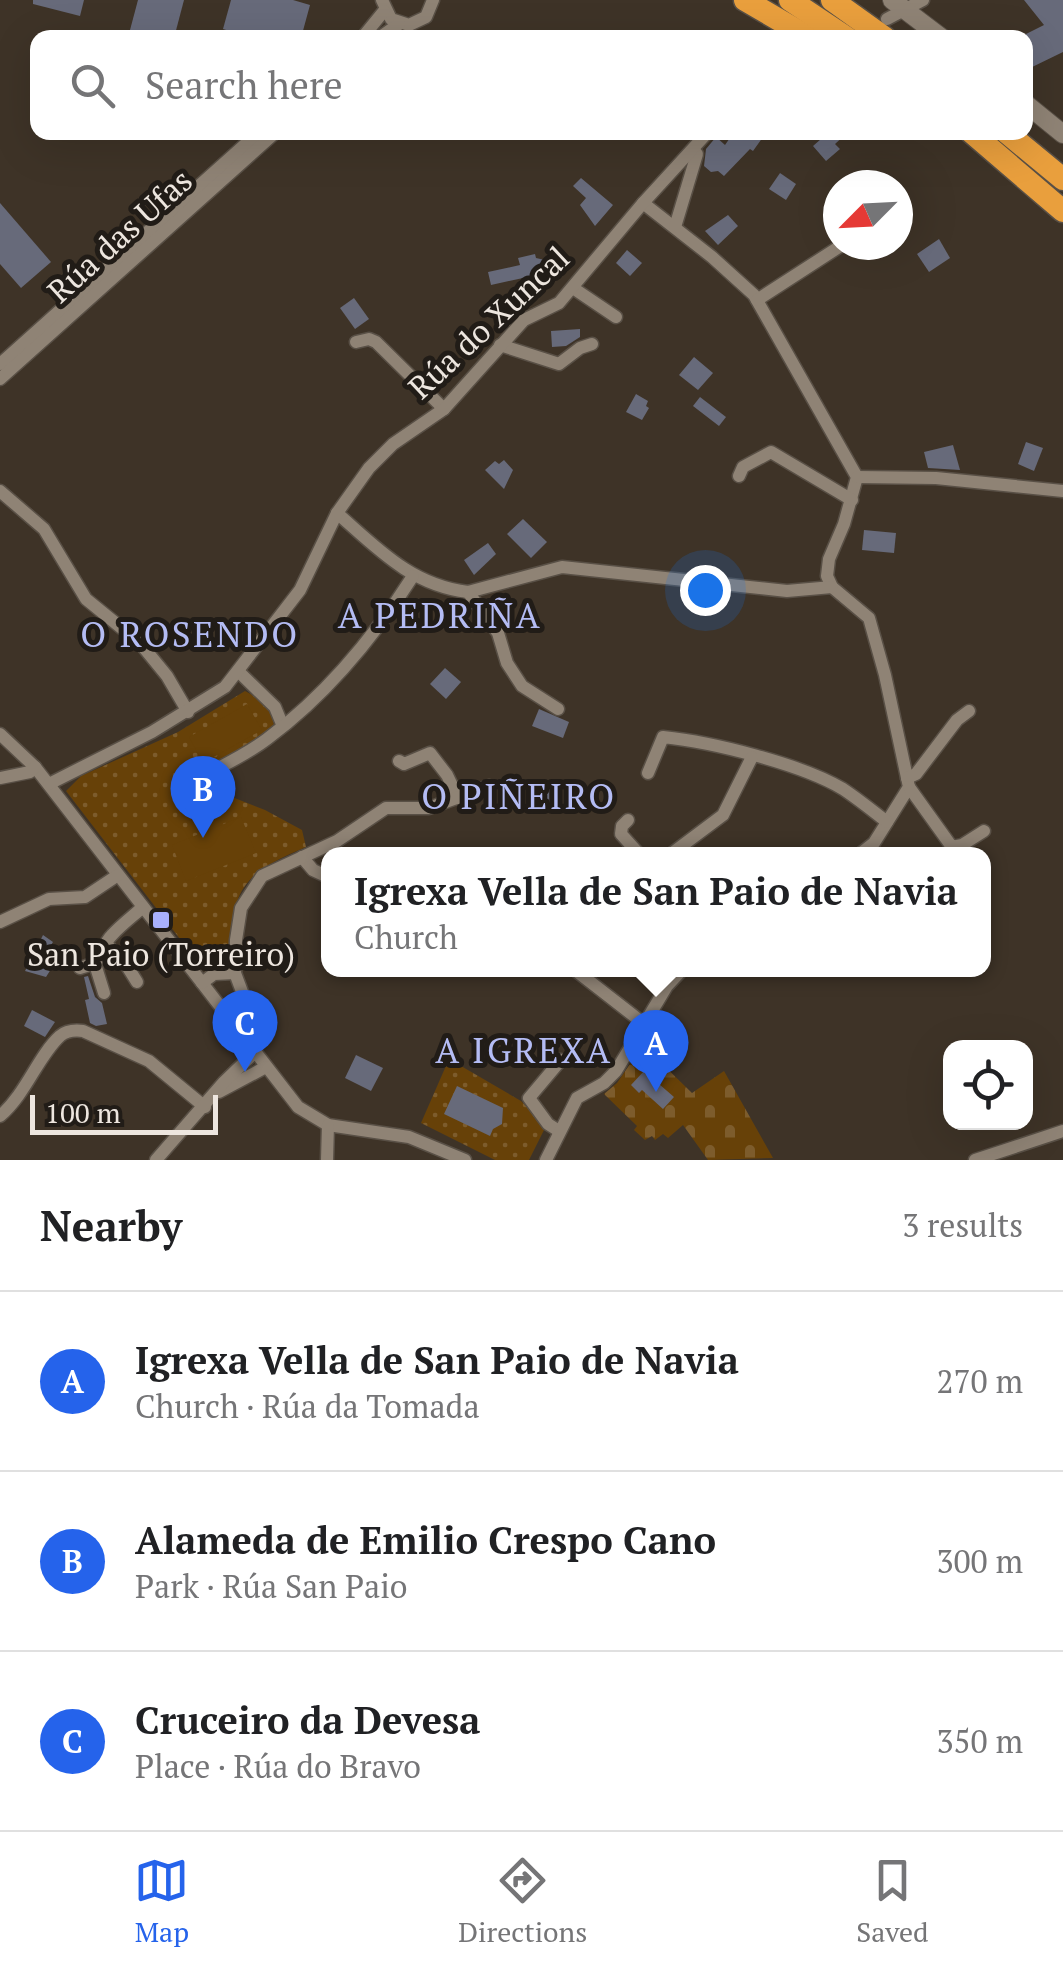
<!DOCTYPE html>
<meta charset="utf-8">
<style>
body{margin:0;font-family:"PT Serif",serif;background:#f2f2f2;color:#202124}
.controls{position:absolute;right:30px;bottom:30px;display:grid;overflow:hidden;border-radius:20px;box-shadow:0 10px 40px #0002}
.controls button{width:90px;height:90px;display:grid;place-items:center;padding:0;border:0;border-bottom:2px solid #e0e0e0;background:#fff;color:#202124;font:50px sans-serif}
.compass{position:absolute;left:823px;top:170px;width:90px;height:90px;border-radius:50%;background:#fff;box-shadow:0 10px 40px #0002;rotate:246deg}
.scale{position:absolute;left:30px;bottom:25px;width:188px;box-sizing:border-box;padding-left:10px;border:5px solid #ede6df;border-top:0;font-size:28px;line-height:35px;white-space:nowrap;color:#ede6df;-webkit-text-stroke:8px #211c17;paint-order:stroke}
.you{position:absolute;left:705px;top:590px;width:35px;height:35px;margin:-25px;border:8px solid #fff;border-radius:50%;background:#1a73e8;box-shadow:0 0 0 15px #1a73e833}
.badge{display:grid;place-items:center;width:65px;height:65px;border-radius:50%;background:#2563eb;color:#fff;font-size:32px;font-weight:700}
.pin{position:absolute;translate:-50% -82px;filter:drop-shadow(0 2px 5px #0008)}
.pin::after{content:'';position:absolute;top:52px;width:35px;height:30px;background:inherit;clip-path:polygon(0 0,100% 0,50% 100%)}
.popup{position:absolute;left:321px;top:847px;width:670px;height:130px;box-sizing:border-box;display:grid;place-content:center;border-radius:20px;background:#fff;filter:drop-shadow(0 2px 8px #0005);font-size:32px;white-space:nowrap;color:#757577}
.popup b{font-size:38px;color:#202124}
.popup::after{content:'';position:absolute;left:50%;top:100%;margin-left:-20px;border:20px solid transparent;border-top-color:#fff}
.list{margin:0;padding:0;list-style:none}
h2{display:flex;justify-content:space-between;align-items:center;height:130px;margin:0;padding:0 40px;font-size:42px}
h2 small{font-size:32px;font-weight:400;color:#757577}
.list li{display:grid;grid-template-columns:65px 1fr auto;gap:30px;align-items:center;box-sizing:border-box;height:180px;padding:0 40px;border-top:2px solid #e0e0e0}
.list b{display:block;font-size:38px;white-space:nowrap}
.list p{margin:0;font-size:32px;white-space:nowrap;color:#757577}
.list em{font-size:32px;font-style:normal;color:#757577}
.icon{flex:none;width:55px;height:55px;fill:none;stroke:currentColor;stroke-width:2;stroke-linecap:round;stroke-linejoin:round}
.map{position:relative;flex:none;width:1063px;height:1160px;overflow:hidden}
.search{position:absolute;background:#fff;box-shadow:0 10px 40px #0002;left:30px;right:30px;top:30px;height:110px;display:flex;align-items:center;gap:25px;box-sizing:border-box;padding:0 35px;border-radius:20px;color:#757577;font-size:38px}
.sheet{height:670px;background:#fff}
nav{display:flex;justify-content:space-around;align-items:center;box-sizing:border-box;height:140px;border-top:2px solid #e0e0e0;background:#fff;font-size:28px;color:#757577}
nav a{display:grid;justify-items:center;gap:5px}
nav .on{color:#2563eb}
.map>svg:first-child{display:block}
.cemetery{fill:url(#cemetery-stones)}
.park{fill:url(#park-dots)}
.pitch{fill:#674108}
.building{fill:#676a7a}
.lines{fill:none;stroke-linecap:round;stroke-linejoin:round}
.street-casing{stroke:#595046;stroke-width:15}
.secondary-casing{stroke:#595046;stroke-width:20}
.highway-casing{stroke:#595046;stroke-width:25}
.street{stroke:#8f8375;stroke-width:12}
.secondary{stroke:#8f8375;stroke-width:18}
.highway{stroke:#e99f3d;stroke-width:22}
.poi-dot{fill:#a8b0fc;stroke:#211c17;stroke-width:4}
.labels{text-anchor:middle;stroke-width:10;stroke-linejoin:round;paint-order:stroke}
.street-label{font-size:32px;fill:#ede6df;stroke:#211c17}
.poi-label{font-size:32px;fill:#ede6df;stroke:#211c17}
.neighbourhood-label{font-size:35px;letter-spacing:2.5px;fill:#b4bcf4;stroke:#211c17}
</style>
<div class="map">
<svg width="1063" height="1160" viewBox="0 0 1063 1160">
<defs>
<pattern id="cemetery-stones" width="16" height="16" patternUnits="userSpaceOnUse" patternTransform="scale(2.5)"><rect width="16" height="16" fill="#674108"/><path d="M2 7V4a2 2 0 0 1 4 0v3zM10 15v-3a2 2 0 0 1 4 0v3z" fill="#7d5c2c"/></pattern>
<pattern id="park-dots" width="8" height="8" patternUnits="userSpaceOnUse" patternTransform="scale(2.5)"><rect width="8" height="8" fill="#674108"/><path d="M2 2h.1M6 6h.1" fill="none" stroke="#7d5c2c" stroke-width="1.8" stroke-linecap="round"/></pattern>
</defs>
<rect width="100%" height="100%" fill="#3e3327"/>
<path class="cemetery" d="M643,1045l49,48 32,-22 49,87 -65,2 -25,-35 -15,13 -5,-4 -8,6 -3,-4 -7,4 -11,-10 3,-4 -33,-32 13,-11z"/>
<g class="park">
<path d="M245,691c14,7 29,19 29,35l-6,7 -70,40 24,20 43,17 37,20 4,17c-59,25 -74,38 -76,104l-23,23 -141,-183 15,-15 97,-44z"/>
<path d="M449,1059l72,42 25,25 -17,34h-34l-74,-37z"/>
</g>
<g class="pitch">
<path d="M247,704l15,26 -59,33 -14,-26z"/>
<path d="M241,817l15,36 -70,28 -14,-36z"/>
</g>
<g class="building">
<path d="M33,0h51l-4,16 -47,-12z"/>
<path d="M138,0h46l-10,38h-15l-29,-8z"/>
<path d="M231,0h62l17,5 -9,33h-50l-28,-9z"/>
<path d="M1024,0h39v52l-37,18v-36l18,-9z"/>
<path d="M734,132h22l7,5 -10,14 -3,-2 -26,27 -6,-5 -7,1 -7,-6 2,-17 10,-12 9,8z"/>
<path d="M829,132h19l-13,12 5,5 -14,12 -13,-15z"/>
<path d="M780,173l16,11 -10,16 -17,-11z"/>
<path d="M581,178l32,27 -18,21 -15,-21 6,-7 -13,-12z"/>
<path d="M0,203l51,59 -30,26 -21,-24z"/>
<path d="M728,215l10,11 -20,19 -13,-14z"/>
<path d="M939,239l11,19 -21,14 -12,-18z"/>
<path d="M627,250l15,13 -12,13 -14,-13z"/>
<path d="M535,254l1,4 9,2 2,10 -11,6 2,7 -13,3 -2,-8 -32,7 -3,-13 32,-7 -2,-7z"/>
<path d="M354,298l15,21 -14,10 -15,-21z"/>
<path d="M580,329v8l-14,9 -14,1 -1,-16z"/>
<path d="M694,357l19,16 -15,17 -19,-15z"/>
<path d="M636,394l12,7 -2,5 3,2 -7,12 -16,-8z"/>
<path d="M700,397l26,20 -7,9 -26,-20z"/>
<path d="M1026,442l17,6 -9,23 -16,-7z"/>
<path d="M953,445l7,25 -32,-2 -4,-16z"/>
<path d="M504,460l9,10 -9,19 -19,-19 10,-9 4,3z"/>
<path d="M523,519l24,23 -16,16 -24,-24z"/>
<path d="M864,530l32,3 -2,20 -32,-3z"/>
<path d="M488,543l8,11 -22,21 -10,-15z"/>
<path d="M445,668l16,14 -15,17 -16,-15z"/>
<path d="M539,709l30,13 -6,16 -31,-12z"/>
<path d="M548,782l8,18 -22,10 -8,-18z"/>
<path d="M43,935l10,7 -12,19 12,5 -7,11 -21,-6z"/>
<path d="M88,976l7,21 7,6 5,21 -11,2 -6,-3 -5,-23 4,-1 -5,-22z"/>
<path d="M32,1010l23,12 -10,15 -21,-11z"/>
<path d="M356,1055l27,13 -12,23 -26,-13z"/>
<path d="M644,1071l30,26 -11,12 -21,-19 -3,3 -8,-8z"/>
<path d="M457,1086l46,22 -1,16 -9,5 -3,7 -46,-22z"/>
</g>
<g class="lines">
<g class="street-casing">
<g id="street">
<path d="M382,0l9,19 18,6 17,-8 7,-17"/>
<path d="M887,19l36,-19"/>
<path d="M362,38l22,-27"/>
<path d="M379,38l20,-14"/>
<path d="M643,203l69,54 42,38 103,182 -13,47 -15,35 -2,17 5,11 37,31 16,57 24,112 -35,56 -14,11"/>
<path d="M675,227l22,-73"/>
<path d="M573,288l43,29"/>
<path d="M757,300l85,-55"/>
<path d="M356,342l13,-3 7,3 68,67"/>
<path d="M500,345l59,19 21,-16 12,-4"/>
<path d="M0,364l259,-232"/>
<path d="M0,379l276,-247"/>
<path d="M739,476l4,-9 28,-15 81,48"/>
<path d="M857,477l79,1 127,13"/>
<path d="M0,491l44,38 42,70 54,44 27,33 21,36"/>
<path d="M337,513c41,36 74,72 131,79l94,-25 225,24 45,-4"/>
<path d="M468,592l30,41 9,30 15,23 36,23"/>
<path d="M239,672l36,35 7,17"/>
<path d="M0,734l35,33 263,340 30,18 81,12 56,23"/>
<path d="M399,761l5,3 26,-11 17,22 11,23"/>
<path d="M648,773l15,-36c49,5 138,27 180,52 15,10 30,22 44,33"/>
<path d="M0,778l30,-6 5,-5"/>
<path d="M199,778c23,-12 47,-23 68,-39 58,-43 107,-102 146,-163"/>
<path d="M907,778l9,-4 41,-54 12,-9"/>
<path d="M49,784l103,-52 73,-45 75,-97 37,-77 32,-45 24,-24 51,-35 80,-89 35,-17 84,-100 65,-71"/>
<path d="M909,787l43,60 10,-2 22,-14"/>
<path d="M628,820l-6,6 -1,8 18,20"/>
<path d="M671,854l52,-39 29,-58"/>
<path d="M302,857l11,13 15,7"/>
<path d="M0,922l49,-23 36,-2 33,-22"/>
<path d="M107,945l20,21 10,16"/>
<path d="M95,964l9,29"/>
<path d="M80,968c31,-9 17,-18 32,-33 9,-10 21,-19 31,-28"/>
<path d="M575,970l68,53"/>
<path d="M202,983l12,-9 21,-1"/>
<path d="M246,1041l7,-13v-7l-18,-48 1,-33 5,-32 21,-32 75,-35 49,-33h43l60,-22"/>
<path d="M219,1092l47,-25"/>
<path d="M0,1116c26,-22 38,-60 60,-80 7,-6 15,-6 23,-5l66,30 56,46"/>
<path d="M559,1131l-11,-7 -19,-26 32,-38"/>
<path d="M156,1160l68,-78 31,-30"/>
<path d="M327,1160l1,-35"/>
<path d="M546,1160l31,-62 27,-15 12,-12 51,-85 15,-16"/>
<path d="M975,1160l88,-29"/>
</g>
</g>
<g class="secondary-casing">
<g id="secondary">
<path d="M892,0l50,38"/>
<path d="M1026,104l37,30"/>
</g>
</g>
<g class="highway-casing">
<g id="highway">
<path d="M745,0l65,38"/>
<path d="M790,0l57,38"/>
<path d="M832,0l53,38"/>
<path d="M971,132l92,79"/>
<path d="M1006,132l57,47"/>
</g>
</g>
<use href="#street" class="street"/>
<use href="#secondary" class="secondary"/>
<use href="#highway" class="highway"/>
</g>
<rect class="poi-dot" x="151" y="910" width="20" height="20" rx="5"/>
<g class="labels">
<g class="street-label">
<text transform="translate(120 236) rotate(-42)" y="11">Rúa das Ufas</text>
<text transform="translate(489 323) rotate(-43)" y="11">Rúa do Xuncal</text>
</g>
<g class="poi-label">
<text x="161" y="966">San Paio (Torreiro)</text>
</g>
<g class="neighbourhood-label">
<text x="440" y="628">A PEDRIÑA</text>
<text x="190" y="647">O ROSENDO</text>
<text x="519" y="809">O PIÑEIRO</text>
<text x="524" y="1063">A IGREXA</text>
</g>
</g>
</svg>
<div class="controls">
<button><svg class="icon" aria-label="locate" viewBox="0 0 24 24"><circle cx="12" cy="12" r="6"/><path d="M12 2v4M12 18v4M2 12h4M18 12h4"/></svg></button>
</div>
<svg class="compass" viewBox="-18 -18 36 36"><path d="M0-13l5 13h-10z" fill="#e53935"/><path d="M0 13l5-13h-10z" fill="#757577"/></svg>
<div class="scale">100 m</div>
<div class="you"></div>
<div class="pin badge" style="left:656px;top:1092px">A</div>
<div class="popup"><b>Igrexa Vella de San Paio de Navia</b>Church</div>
<div class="pin badge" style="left:203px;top:838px">B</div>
<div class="pin badge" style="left:245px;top:1072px">C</div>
<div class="search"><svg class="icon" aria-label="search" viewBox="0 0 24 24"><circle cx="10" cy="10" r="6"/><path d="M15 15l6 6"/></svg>Search here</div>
</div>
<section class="sheet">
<h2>Nearby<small>3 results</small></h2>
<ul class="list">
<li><span class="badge">A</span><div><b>Igrexa Vella de San Paio de Navia</b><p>Church · Rúa da Tomada</p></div><em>270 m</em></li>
<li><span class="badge">B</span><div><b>Alameda de Emilio Crespo Cano</b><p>Park · Rúa San Paio</p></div><em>300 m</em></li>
<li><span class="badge">C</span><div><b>Cruceiro da Devesa</b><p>Place · Rúa do Bravo</p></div><em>350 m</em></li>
</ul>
</section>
<nav>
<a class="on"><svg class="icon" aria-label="map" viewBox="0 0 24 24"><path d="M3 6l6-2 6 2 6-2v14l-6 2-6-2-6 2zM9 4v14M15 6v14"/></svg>Map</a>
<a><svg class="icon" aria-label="directions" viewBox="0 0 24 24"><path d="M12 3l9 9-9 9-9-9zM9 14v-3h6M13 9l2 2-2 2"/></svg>Directions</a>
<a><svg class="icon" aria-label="saved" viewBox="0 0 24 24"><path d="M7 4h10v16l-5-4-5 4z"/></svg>Saved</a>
</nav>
